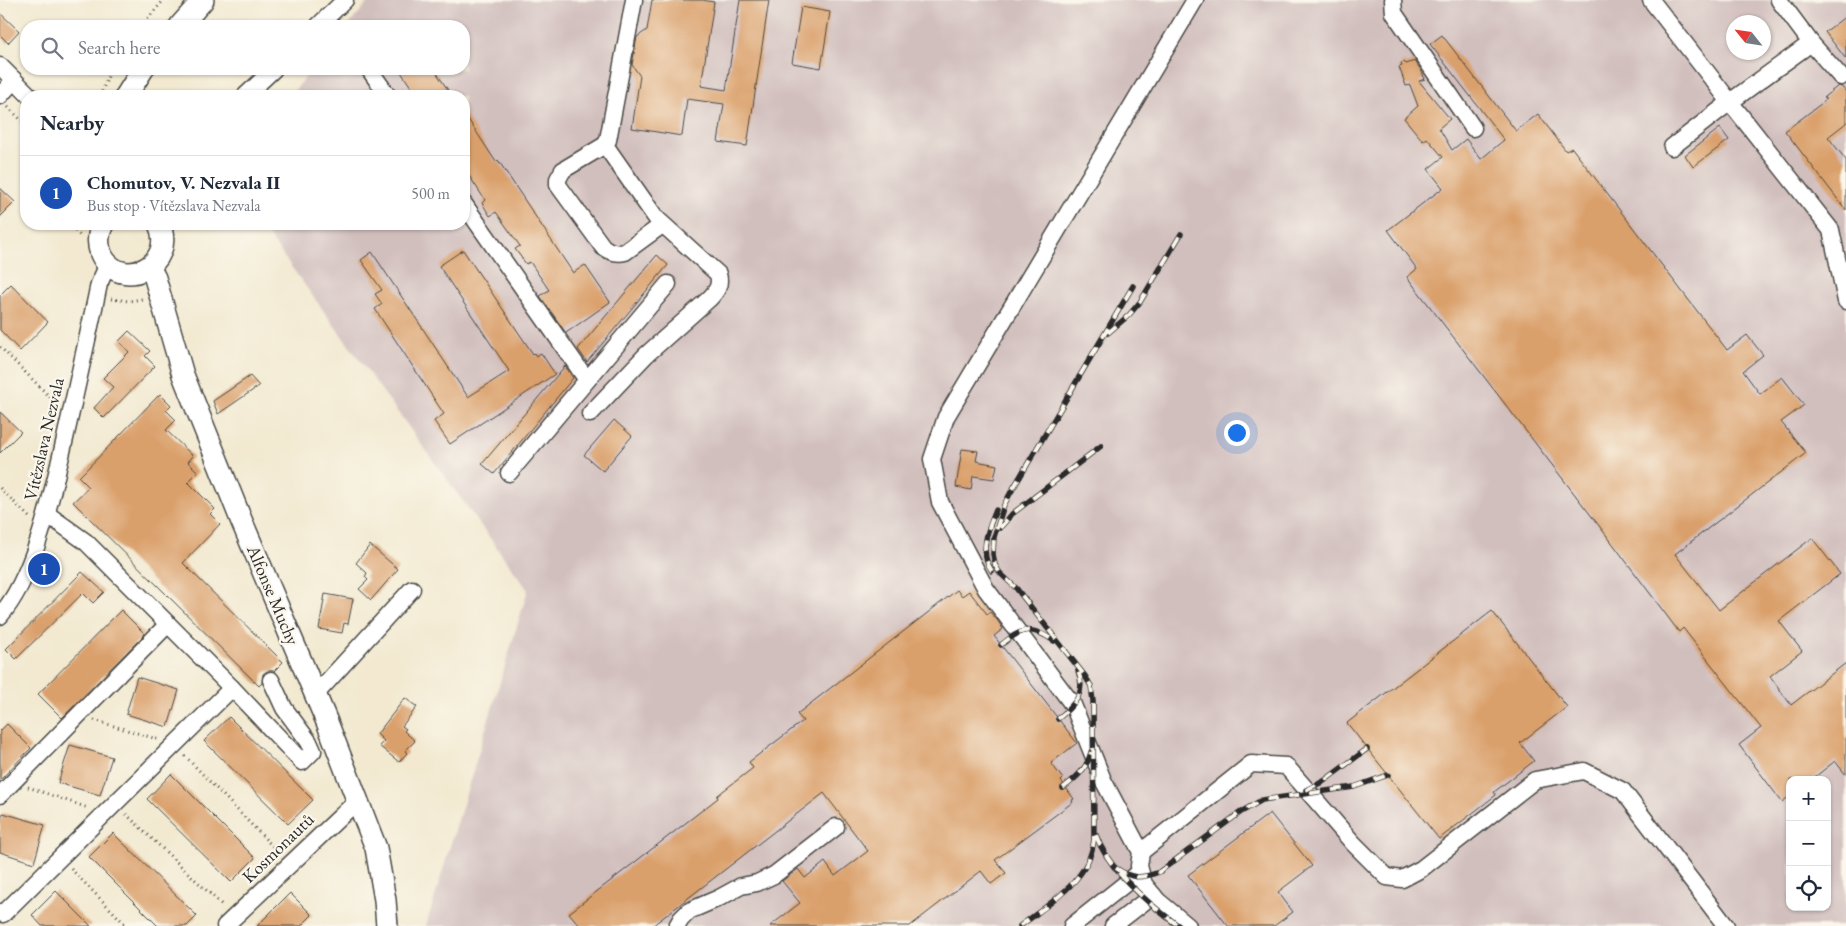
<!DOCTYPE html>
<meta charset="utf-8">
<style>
body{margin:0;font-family:"EB Garamond",serif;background:#f6f6f7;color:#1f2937}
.controls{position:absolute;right:15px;bottom:15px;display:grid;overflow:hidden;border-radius:10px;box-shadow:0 1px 4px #0004}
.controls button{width:45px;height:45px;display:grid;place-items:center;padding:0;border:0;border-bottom:1px solid #e0e1e3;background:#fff;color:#1f2937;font:25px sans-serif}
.compass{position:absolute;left:1726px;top:15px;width:45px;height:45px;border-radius:50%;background:#fff;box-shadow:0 1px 4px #0004;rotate:300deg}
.you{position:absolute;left:1236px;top:432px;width:18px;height:18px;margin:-12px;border:4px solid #fff;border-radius:50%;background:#1a73e8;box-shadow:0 0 0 8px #1a73e833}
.badge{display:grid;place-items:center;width:32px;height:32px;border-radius:50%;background:#ea580c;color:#fff;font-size:16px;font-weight:700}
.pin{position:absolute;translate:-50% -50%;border:2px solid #fff;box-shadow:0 1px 5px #0006}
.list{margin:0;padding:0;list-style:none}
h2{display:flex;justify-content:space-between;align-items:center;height:65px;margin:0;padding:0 20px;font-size:21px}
h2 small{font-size:16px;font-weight:400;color:#747a83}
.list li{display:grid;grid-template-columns:32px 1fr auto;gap:15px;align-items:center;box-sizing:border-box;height:75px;padding:0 20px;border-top:1px solid #e0e1e3}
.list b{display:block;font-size:19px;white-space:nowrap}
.list p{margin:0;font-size:16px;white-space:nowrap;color:#747a83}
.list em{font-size:16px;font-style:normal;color:#747a83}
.icon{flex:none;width:28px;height:28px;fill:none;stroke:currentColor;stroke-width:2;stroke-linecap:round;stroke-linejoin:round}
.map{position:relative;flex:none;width:1846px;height:926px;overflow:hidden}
.search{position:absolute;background:#fff;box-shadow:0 1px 4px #0004;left:20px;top:20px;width:450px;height:55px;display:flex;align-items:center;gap:12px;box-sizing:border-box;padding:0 18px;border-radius:20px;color:#747a83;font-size:19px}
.panel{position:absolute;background:#fff;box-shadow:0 1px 4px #0004;left:20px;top:90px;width:450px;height:140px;border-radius:20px}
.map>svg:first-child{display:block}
.industrial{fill:#d1bfbe;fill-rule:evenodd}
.building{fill:#daa06c}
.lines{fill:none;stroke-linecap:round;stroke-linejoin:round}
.minor-casing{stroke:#494844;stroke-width:19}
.major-casing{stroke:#494844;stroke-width:24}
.path{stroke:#494844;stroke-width:3;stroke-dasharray:1 4;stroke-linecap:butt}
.minor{stroke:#fff;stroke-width:16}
.major{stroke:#fff;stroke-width:21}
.rail-casing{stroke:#2b2b2b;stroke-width:5.5}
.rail{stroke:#fbf7ec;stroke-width:4;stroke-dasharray:11;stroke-linecap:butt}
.labels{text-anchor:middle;stroke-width:4.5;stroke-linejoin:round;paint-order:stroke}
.street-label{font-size:18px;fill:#2b2b2b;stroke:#fbf7ec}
</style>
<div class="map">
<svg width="1846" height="926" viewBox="0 0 1846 926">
<rect width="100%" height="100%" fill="#fbf7ec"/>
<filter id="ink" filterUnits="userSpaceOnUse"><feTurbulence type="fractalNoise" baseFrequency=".02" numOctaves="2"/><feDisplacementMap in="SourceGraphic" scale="10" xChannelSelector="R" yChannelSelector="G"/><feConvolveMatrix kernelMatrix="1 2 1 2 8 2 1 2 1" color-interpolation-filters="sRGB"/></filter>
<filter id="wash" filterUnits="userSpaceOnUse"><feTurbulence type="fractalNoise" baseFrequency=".0096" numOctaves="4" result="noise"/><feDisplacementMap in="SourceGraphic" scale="20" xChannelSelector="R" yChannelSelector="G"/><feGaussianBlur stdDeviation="1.12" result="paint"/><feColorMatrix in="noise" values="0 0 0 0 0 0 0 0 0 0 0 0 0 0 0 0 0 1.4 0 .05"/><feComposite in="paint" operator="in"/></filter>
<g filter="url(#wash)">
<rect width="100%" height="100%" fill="#f2e9d0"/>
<path class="industrial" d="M370,0h1476v926h-1420l102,-336 -268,-366h204v-128h-174l23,-27h151v-43h-116zM1734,22h30v30h-30zM1790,780h37v127h-37z"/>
<g id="blocks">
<g class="building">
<path d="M652,0h50l12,2 -13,84 25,4 14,-90h29l-22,146 -29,-4 6,-38 -37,-5 -5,37 -50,-8 8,-52 -8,-11 5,-28 10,-7z"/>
<path d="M801,7l29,5 -9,56 -29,-5z"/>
<path d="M0,13l19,18 -11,12 -8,-8z"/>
<path d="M1846,16v43l-21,-27z"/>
<path d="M1442,35l74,96 22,-17 28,37 6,-3 155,202 20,-15 16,20 -20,16 17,23 22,-17 22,28 -23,17 25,31 -131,101 44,56 93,-72 28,36 -61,47 23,30 -32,25 21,29 55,-42v112l-11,-14 -24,19h-21v16l-8,6 -43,-57 22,-17 -78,-100 -4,4 -69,-92 -203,-263 10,-8 -29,-39 55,-42 -15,-19 15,-12 -16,-19 -4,3 -19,-23 14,-12 -8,-21 -4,1 -7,-19 3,-1 -1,-3 3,-1 2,2 9,-3 6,9 4,9 -6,2 31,38 -11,9 13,22 14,-11 15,20 23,-19 -74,-96z"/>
<path d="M399,69h35l18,27h-35z"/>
<path d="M1838,86l4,1 4,5v31l-18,14 18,23v50l-61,-79 41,-31 -2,-3z"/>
<path d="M464,113l32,49 2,-2 75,113 12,-8 25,37 -44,31 -26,-37 9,-6 -19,-28 -4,2 -11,-15 5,-3 -24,-34 -6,4 -8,-13 3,-3 -21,-32z"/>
<path d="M1720,128l9,12 -36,27 -8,-12z"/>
<path d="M0,188l15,14 -15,15z"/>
<path d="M463,250l70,104 1,-1 2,3 5,-3 14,21 -105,70 -16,-23 10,-7 -69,-105 7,-5 -7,-10 7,-4 -21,-30 11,-8 96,145 41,-26 -70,-105z"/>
<path d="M657,255l11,10 -81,97 -9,-13z"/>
<path d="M11,284l37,38 -28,29 -20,-21v-35z"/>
<path d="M129,331l21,20 -5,5 10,10 -51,52 -10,-10 19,-21 -10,-9 26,-26 -10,-11z"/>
<path d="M565,366l8,12 -79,96 -12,-10z"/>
<path d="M250,376l9,10 -41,28 -5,-13z"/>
<path d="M160,394l11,11 -5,5 10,10 -10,10 27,26 -5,6 10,10 -10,10 27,27 -5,5 10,10 -37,39 100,99 -9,9h-7l-4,3 -1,9 -3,3 -186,-184 16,-15 -10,-10z"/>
<path d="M0,412l21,20 -21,21z"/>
<path d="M614,420l18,16 -29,35 -19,-16z"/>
<path d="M962,449l16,2 -2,10 21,4 -3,14 -21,-3 -2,14 -15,-3z"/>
<path d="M370,545l28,24 -27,31 -12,-11 9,-9 -3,-3 2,-4 -11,-10z"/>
<path d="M82,572l22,20 -11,11 -10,-10 -67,66 -10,-10z"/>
<path d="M957,590l5,6 7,-5 18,23 3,-2 8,9 5,8 -9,7 83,107 -26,20 12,16 -2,2 13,18 -2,1 1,2 -78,58 11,13 -15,11 -10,-13 -71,55h-140l30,-23 -18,-22 16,-12 7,9 20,-16 10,14 33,-25 -44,-58 -172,133h-72l-11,-13 149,-115 -1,-2 6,-5 30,-23 -4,-6 54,-41 -6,-7z"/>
<path d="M325,594l28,5 -5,25 -4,-1 -2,10 -23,-4z"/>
<path d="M121,610l24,24 -83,84 -24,-24z"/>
<path d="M1492,611l75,96 -47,36 14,18 -40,31 2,3 -57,44 -92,-116z"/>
<path d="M137,677l42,13 -11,37 -42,-13z"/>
<path d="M405,698l12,9 -15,19 4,3 -2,2 11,10 -10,10 2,2 -8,9 -20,-16 5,-5 -7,-7z"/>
<path d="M229,717l84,83 -25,24 -84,-83z"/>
<path d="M7,724l24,24 -31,32v-49z"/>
<path d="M70,745l42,12 -12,38 -42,-12z"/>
<path d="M171,774l84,84 -24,24 -84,-83z"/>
<path d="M3,813l42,12 -11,38 -34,-11v-30z"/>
<path d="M1270,813l42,53 -34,26 15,20 -19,14h-46l-40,-51z"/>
<path d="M113,833l84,83 -10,10h-29l-69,-69z"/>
<path d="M56,891l35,35h-49l-10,-11z"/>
<path d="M290,893l22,22 -11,11h-44z"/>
</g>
</g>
</g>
<g filter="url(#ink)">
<use href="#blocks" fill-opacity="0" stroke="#494844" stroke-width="1"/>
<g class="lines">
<g class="minor-casing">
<g id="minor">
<path d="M634,0l-26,140 -3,5 -42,25 -5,9v6l45,62c7,5 13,7 22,5l37,-27"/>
<path d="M1393,0l1,13 79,115"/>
<path d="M1651,0l79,102 -58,45"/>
<path d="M1779,0l32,43 30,34"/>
<path d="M318,26l27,-26"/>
<path d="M1811,43l-81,59 101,128 15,71"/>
<path d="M0,66l30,30"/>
<path d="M369,69l19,27"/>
<path d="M0,96l14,-16"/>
<path d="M245,96l29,-27"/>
<path d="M464,204l123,176"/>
<path d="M590,414l56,-59 63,-56c8,-8 12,-14 9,-25l-62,-56 -51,-73"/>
<path d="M509,473l159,-189"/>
<path d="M47,514l39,28 146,146 70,74 11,-11 -4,-9 -25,-34 -13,-28"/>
<path d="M0,616c35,-40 52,-122 64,-173 12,-53 24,-106 35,-159l9,-20"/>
<path d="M315,695l97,-106"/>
<path d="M0,795l168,-171"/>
<path d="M1141,852l110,-88 35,2 67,77 34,34 15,2 19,-10 114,-89 49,-9 39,20 103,135"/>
<path d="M0,912l3,2 229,-226"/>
<path d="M225,926l133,-126"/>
<path d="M677,926l4,-7 8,-8 30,-13 22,-12 16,-3 17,-8 62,-48"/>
<path d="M1072,926l68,-54"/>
<path d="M1113,926l40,-31"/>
<path d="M1188,926l-30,-25 -14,-17 -5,-18 2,-14 -38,-72 -30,-75 -87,-116 -46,-87 -8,-43 14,-42 249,-417"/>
</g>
</g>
<g class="major-casing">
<g id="major">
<path d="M180,26l23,-26"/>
<path d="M126,96l17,-27"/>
<path d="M103,224c-5,9 -6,19 -2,30 18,39 77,12 58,-30"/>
<path d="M149,267l6,11 28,97 59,147 85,200 49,126 9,52 2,26"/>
</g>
</g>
<g class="path">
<path d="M141,26l23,-26"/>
<path d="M100,96l11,-27"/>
<path d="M8,107l18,18"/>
<path d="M68,224l12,12"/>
<path d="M111,299l18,2 13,-2"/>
<path d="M0,347l58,58"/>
<path d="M0,488l30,30"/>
<path d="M94,720l66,20"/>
<path d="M185,756l95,98"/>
<path d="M28,787l60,21"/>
<path d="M126,814l97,92"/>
<path d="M71,869l56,57"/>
</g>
<use href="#minor" class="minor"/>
<use href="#major" class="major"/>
<g class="rail-casing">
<g id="rail">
<path d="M1108,333l21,-18 11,-13 41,-68"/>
<path d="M1000,528l12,-14 89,-68"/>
<path d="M992,571c-14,-19 -4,-42 4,-61"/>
<path d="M1001,645c20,-17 30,-20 53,-4"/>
<path d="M1058,719c16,-15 29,-25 20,-48"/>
<path d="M1063,788c13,-10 24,-19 28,-36"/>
<path d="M1306,790l18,-9 43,-32"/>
<path d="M1096,835c12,35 54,70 83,91"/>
<path d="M1116,868c16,11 24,11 43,4l82,-60 21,-12 92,-13 34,-12"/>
<path d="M1020,926c30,-23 70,-46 74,-87l-1,-138 -2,-15 -6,-10 -69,-88 -16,-15 -5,-8 -2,-11 1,-17 10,-32 7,-13 122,-206"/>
</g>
</g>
<use href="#rail" class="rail"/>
</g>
</g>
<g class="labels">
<g class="street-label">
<text transform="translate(44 439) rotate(-77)" y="6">Vítězslava Nezvala</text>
<text transform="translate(273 595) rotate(67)" y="6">Alfonse Muchy</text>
<text transform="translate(278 848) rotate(-44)" y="6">Kosmonautů</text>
</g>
</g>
</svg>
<div class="controls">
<button>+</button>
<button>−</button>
<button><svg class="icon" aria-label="locate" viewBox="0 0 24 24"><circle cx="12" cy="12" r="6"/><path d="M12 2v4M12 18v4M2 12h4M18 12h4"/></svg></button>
</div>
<svg class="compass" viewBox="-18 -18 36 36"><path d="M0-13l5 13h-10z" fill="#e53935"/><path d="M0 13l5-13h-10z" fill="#747a83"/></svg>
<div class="you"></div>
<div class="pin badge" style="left:44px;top:569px;background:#1a4fb4">1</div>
<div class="search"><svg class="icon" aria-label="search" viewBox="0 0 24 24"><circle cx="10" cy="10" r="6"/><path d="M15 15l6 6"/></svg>Search here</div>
<section class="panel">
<h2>Nearby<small></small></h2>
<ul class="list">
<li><span class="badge" style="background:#1a4fb4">1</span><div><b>Chomutov, V. Nezvala II</b><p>Bus stop · Vítězslava Nezvala</p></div><em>500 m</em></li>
</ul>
</section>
</div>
